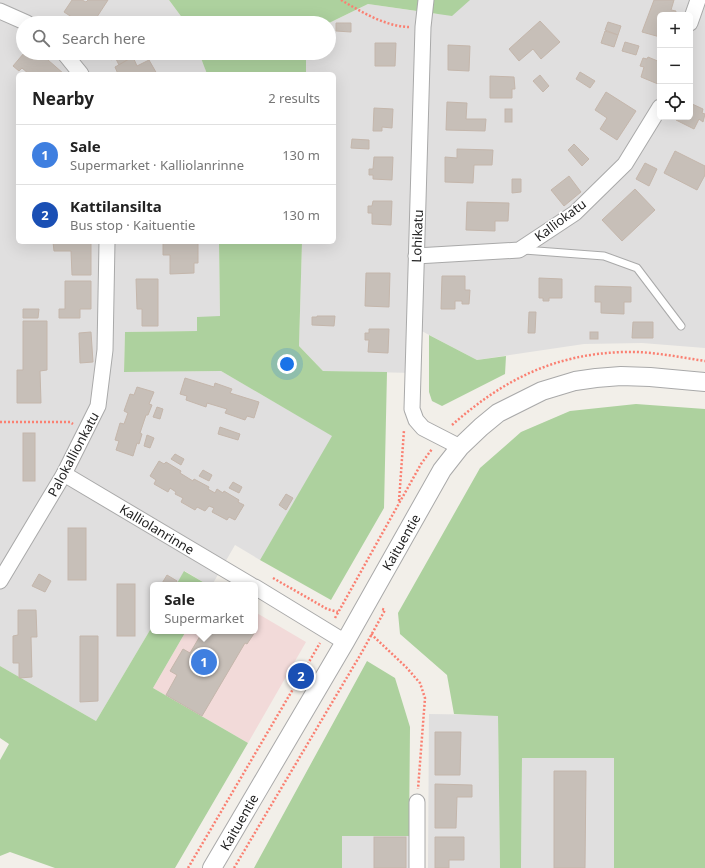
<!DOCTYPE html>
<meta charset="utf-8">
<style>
body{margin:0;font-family:"Noto Sans",sans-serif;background:#f2f2f2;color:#222}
.controls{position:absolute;right:12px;top:12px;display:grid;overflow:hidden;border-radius:6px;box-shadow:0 4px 16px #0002}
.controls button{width:36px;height:36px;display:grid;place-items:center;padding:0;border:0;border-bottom:1px solid #e0e0e0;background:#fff;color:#222;font:20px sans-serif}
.you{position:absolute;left:287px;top:364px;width:14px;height:14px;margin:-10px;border:3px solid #fff;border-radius:50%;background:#1a73e8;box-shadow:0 0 0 6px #1a73e833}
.badge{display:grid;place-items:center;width:26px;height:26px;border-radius:50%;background:#d40000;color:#fff;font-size:13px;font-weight:700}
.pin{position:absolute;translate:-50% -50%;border:2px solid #fff;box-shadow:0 1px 4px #0006}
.popup{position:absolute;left:150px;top:582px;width:108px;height:52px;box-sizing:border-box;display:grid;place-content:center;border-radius:6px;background:#fff;filter:drop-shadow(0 1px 3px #0005);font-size:13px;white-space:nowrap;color:#767676}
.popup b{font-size:15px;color:#222}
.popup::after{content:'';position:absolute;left:50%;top:100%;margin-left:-8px;border:8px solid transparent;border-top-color:#fff}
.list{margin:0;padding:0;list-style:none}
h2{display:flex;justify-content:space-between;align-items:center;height:52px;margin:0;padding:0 16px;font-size:17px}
h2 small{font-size:13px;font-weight:400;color:#767676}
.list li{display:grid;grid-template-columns:26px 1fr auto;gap:12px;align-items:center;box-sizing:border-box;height:60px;padding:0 16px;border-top:1px solid #e0e0e0}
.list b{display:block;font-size:15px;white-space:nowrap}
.list p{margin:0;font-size:13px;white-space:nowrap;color:#767676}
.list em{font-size:13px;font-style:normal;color:#767676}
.icon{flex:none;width:22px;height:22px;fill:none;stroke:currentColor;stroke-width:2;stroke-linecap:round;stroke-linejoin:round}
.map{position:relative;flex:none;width:705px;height:868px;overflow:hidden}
.search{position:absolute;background:#fff;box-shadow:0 4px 16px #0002;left:16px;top:16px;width:320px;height:44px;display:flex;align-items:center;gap:10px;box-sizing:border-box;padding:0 14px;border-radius:22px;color:#767676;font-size:15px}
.panel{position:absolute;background:#fff;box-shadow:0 4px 16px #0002;left:16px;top:72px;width:320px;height:172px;border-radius:6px}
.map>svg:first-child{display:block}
.residential{fill:#e0dfdf;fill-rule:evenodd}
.commercial{fill:#f2dad9}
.forest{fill:#add19e}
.building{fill:#c7bfb8;stroke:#c4b6ab}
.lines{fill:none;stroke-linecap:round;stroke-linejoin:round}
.service-casing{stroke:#a9a9a9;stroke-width:9}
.minor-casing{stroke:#a9a9a9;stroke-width:17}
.tertiary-casing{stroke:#a9a9a9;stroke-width:20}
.path{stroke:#fa8072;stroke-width:2.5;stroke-dasharray:2 2;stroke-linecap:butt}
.service{stroke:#fff;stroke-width:7}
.minor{stroke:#fff;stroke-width:15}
.tertiary{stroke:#fff;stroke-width:18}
.labels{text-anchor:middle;stroke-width:3;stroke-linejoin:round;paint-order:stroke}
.street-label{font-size:13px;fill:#222;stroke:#fff}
</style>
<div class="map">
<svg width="705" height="868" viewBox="0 0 705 868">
<rect width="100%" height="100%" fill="#f2efe9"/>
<g class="residential">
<path d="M0,0h169l17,23h-163v30h176l8,21h-189v168h201l1,74 -23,15 -72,1 -1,40 97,-1 112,65 -73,124 -25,-15 -23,40h-4l-23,-14 -9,14h-23v40l-57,96 -96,-55z"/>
<path d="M457,0h248v348l-63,-5 -58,1 -107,16 -63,-33v46l-91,-2 -24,-25 3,-104h32v-168h-28v-21h23v-30l39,-19 69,10zM660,15h30v102h-30z"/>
<path d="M429,714l69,1 2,153h-72z"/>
<path d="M522,758h92v110h-93z"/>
<path d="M341,836h68v32h-67z"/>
</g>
<path class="commercial" d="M255,612l51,30 -58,101 -95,-55 33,-57h69z"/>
<g class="forest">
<path d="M169,0h301l-18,16 -84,-12 -39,19h-143z"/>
<path d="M199,53h107v21h-99z"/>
<path d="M219,242h83l-3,104 24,25 64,1 -3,136 -53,92 -71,-40 72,-124 -111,-65 -97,1 1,-40 72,-1v-14l23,-1z"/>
<path d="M429,335l48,25 29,-4 -1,18 -63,32 -10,-5 -3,-9z"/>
<path d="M636,404l69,5v459h-91v-110h-92l-1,110h-21l-2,-152 -44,-2 -7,-39 -47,-41 -2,-21 82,-145 41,-36 49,-21z"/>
<path d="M184,571l24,14h-32z"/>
<path d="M153,625v6h33l-33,57 95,55 -73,125h-120l-45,-16 -10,4v-96l9,-16 -9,-6v-72l96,55z"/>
<path d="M367,661l28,17 15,49 -1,109h-67v32h-88z"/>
</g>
<g class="building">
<path d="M72,0h10l4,2 2,-2h20l-15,23h-12l-17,-11z"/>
<path d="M654,0h20l-3,10 5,1 -1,4h-15v22l-18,-5z"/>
<path d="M540,21l20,21 -19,17 -8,-10 -14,12 -10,-12z"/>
<path d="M608,22l13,4 -3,9 -13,-5z"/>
<path d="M336,23h15v9l-15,-1z"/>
<path d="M605,31l13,4 -4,12 -13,-4z"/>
<path d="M625,42l14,4 -3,9 -14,-4z"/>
<path d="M375,43h21l-1,23h-20z"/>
<path d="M448,45l22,1 -1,25 -21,-1z"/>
<path d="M24,53h16l24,21h-35l-7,-6 -3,3 -6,-5z"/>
<path d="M107,53h27l1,2 -16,10 -4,-8 -4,3z"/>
<path d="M133,57l4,9 12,-6 8,14h-39l-3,-7z"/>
<path d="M648,57l12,5v18l-2,4 -17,-7 3,-10 -4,-1 3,-8 4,1z"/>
<path d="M580,72l15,9 -5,7 -14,-9z"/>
<path d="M540,75l9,11 -6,6 -10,-11z"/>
<path d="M490,76l24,1 1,12h-3v9h-22z"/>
<path d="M606,92l30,19 -19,29 -17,-11 7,-11 -12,-8z"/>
<path d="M447,102l20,1 -1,16h20l-1,12 -39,-1z"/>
<path d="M690,103l13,6 -1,4 3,1 -2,8 -4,-3 -5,10 -18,-9 2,-3h12z"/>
<path d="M374,108l19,1 -1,19 -10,-1v4h-9z"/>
<rect x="505" y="109" width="7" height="13"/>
<path d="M352,139l17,1v9l-18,-1z"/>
<path d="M574,144l15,15 -7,7 -14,-16z"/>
<path d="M457,149l36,1 -1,15h-18l-1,18 -28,-1v-25l12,1z"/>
<path d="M675,151l30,15v9l-8,15 -33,-17z"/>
<path d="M374,157h19l-1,23 -19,-1v-4h-4v-6h4z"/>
<path d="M645,163l12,6 -8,17 -13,-7z"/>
<path d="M569,176l12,16 -17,14 -13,-16z"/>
<path d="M512,179h9v13l-9,1z"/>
<path d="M635,189l20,21 -33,31 -20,-21z"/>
<path d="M373,201h19l-1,24 -19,-1v-11h-4v-7h4z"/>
<path d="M467,202l42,1 -1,18h-13v10l-29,-1z"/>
<path d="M53,242h38v33h-19l-1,-24h-17z"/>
<path d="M163,242l35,1v20h-4v10l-24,1v-19h-7z"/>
<path d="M366,273h24l-1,34 -24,-1z"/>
<path d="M442,276h23v14h5l-1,14h-7v-3h-7v8h-14z"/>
<path d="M539,278l23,1v19h-13v3h-6v-3h-4z"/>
<path d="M136,279h22v47h-16v-17h-5z"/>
<path d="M65,281h26v28h-11v9h-21v-9h6z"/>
<path d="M595,286l36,1v15h-7v12l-23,-1v-11h-6z"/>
<path d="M23,309h16l-1,9h-15z"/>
<path d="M529,312h7l-1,21h-7z"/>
<path d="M317,316h18l-1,10 -22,-1v-8h5z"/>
<path d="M23,321h24v49l-7,1 1,32h-24v-33h6z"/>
<path d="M633,322h20v16h-21z"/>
<path d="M369,329h20l-1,24 -20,-1 1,-12h-4v-7h4z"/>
<path d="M91,332l2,30 -13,1 -1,-30z"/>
<rect x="590" y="332" width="8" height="7"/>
<path d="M185,378l29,9 1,-4 17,6 -2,4 29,9 -5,16 -7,-2 -2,4 -20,-7 2,-4 -20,-6 -1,4 -20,-7 1,-4 -7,-2z"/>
<path d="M137,387l17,5 -5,12 3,1 -4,10h-2l-6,18 2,1 -3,10 -2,-1 -4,13 -17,-6 3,-9 -4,-1 5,-17 4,1 4,-11 -4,-2 6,-17 4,1z"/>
<path d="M157,407l6,2 -3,10 -7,-2z"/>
<path d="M220,427l20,7 -2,6 -20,-6z"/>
<rect x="23" y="433" width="12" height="48"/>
<path d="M147,435l7,3 -4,10 -6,-2z"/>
<path d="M175,454l9,5 -3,6 -10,-6z"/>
<path d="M159,461l5,3 2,-2 15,9 -1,2 13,8 1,-2 15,8 -1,2 7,4 2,-4 6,4 1,-2 15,9 -1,2 6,3 -9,15 -6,-3 -2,3 -15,-8 2,-4 -5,-2 -4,5 -8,-4 -2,3 -14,-8 2,-4 -8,-4 1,-2 -6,-4 -2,4 -14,-8 2,-4 -6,-4z"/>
<path d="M203,470l9,5 -3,6 -10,-5z"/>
<path d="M233,482l9,5 -3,6 -10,-5z"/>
<path d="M286,494l7,4 -7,12 -7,-5z"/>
<rect x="68" y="528" width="18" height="52"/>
<path d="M39,574l12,7 -6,11 -13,-6z"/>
<path d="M167,575l10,6 -2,4h-14z"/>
<rect x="117" y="584" width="18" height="52"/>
<path d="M18,610h18l1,27h-6l1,40 -13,1v-15h-6v-27l5,-1z"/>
<path d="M203,631h50l2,1 -8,12 -2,-1 -43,73 -36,-21 11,-20 -7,-4 13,-22 7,4z"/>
<path d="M80,636h18v65l-18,1z"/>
<path d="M435,732h26l-1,43h-25z"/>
<path d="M554,771h32l-1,97h-31z"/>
<path d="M435,784l37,1v12h-15l-1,31h-21z"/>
<rect x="374" y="837" width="32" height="31"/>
<path d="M435,837h29v23h-15v8h-14z"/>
</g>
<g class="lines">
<g class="service-casing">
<path id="service" d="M524,250l80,6 33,12 44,58"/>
</g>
<g class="minor-casing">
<g id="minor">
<path d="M426,0l-3,27 -11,382 4,11 7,8 37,19"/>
<path d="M0,11l27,12"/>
<path d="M690,23l8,-23"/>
<path d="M64,53l17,21"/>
<path d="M416,256l103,-6 56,-37 50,-49 35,-57"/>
<path d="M64,474l187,111"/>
<path d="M0,581l64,-107 34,-68 7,-56 2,-108"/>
<path d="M255,587l90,55"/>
<path d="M417,802v66"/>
</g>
</g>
<g class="tertiary-casing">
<path id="tertiary" d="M212,868l133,-226 97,-172 18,-23 21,-20 17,-14 44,-22 33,-10 21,-3 25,-2 29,1 55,5"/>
</g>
<g class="path">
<path d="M341,0c21,12 43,26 68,27"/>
<path d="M0,422h70l3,2"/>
<path d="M452,425c51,-45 102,-71 172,-73 27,-1 54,5 81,9"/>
<path d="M399,501l5,-71"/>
<path d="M273,578l54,31 11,3"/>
<path d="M335,618l86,-154 11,-15"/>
<path d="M371,634l35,33 14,16 5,15 -7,91"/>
<path d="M188,868l132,-225"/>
<path d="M234,868l128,-216 23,-42 -3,-1"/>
</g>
<use href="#service" class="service"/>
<use href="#minor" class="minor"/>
<use href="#tertiary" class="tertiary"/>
</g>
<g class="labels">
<g class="street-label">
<text transform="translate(560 220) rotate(-37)" y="5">Kalliokatu</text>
<text transform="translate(417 236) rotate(-88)" y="5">Lohikatu</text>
<text transform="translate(73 454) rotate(-62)" y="5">Palokallionkatu</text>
<text transform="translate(157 529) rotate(31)" y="5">Kalliolanrinne</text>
<text transform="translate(401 542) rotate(-60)" y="5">Kaituentie</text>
<text transform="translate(239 822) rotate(-60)" y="5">Kaituentie</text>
</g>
</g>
</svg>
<div class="controls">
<button>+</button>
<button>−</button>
<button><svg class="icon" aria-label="locate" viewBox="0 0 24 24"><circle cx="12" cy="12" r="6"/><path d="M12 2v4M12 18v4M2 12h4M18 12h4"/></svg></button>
</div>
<div class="you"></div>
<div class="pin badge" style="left:204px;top:662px;background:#3f7fe0">1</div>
<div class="popup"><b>Sale</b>Supermarket</div>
<div class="pin badge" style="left:301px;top:676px;background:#1a4fb4">2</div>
<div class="search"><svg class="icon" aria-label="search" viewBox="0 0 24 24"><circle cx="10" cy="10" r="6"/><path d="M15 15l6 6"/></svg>Search here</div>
<section class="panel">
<h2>Nearby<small>2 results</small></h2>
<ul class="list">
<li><span class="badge" style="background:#3f7fe0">1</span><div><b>Sale</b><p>Supermarket · Kalliolanrinne</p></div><em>130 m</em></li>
<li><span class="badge" style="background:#1a4fb4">2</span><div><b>Kattilansilta</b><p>Bus stop · Kaituentie</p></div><em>130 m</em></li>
</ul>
</section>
</div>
